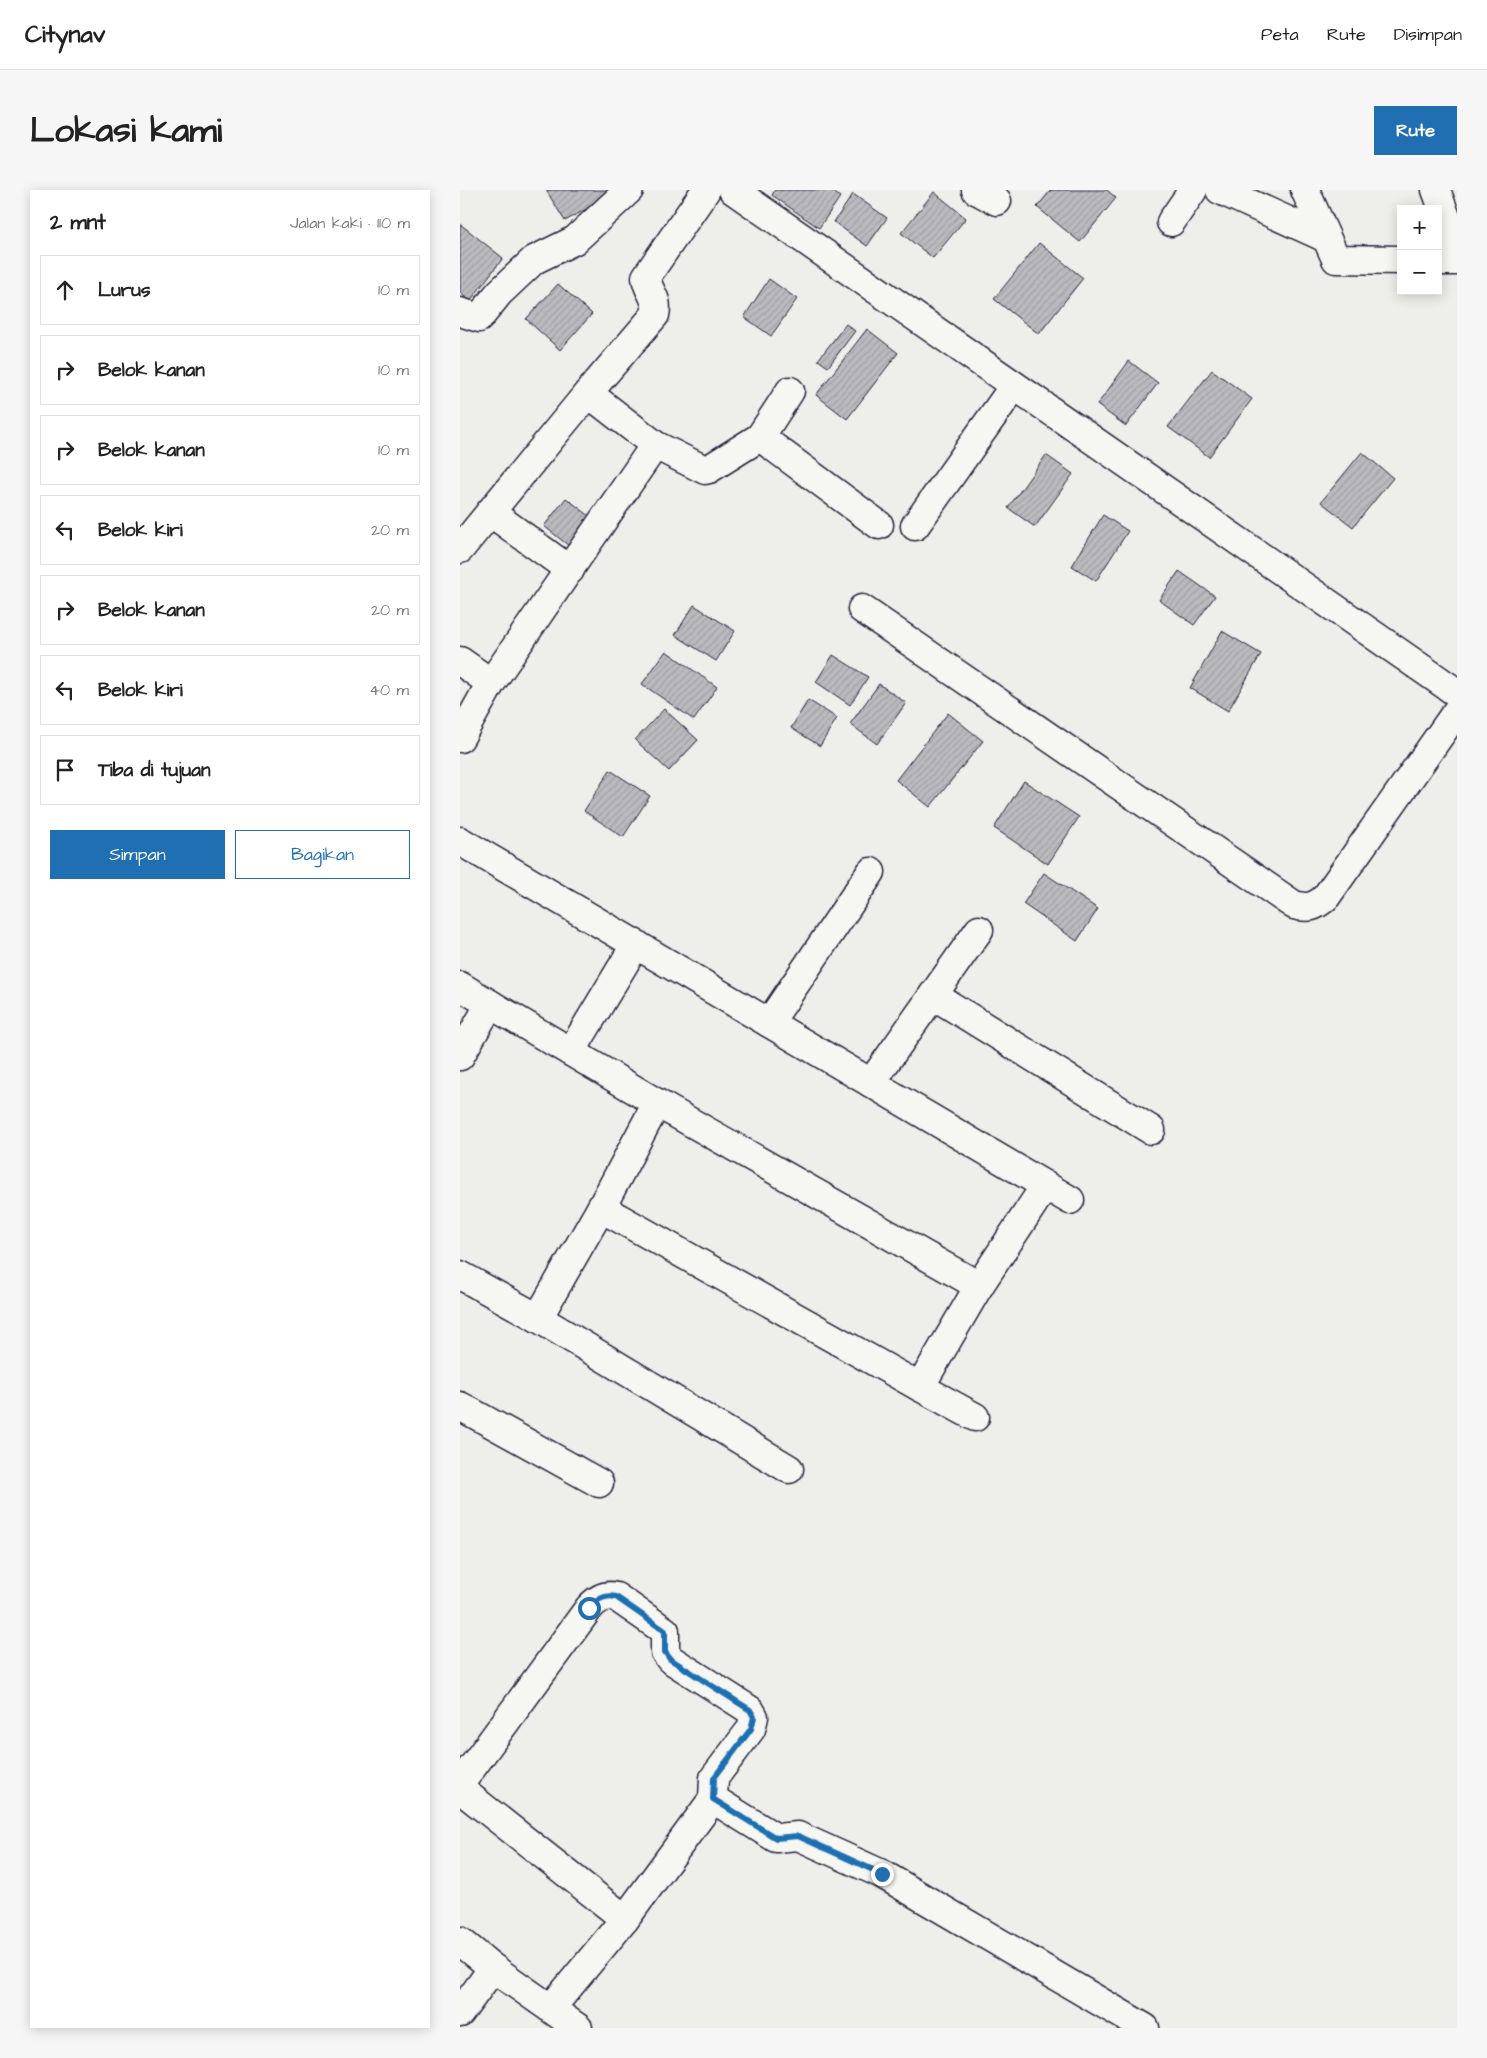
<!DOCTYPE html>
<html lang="id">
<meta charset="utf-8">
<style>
body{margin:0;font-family:"Architects Daughter",sans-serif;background:#f6f6f6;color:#222}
.controls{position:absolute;right:15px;top:15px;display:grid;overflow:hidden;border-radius:0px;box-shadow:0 2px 12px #0003}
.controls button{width:45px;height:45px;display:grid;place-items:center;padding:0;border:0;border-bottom:1px solid #e0e0e0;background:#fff;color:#222;font:25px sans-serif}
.stop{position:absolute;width:15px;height:15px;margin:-11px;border:4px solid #1f6fb2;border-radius:50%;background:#fff}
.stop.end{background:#1f6fb2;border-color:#fff;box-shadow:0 1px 5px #0008}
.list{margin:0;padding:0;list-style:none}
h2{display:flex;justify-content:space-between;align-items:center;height:65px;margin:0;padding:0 20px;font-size:21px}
h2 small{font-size:16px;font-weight:400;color:#767676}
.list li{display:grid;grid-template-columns:32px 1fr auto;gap:15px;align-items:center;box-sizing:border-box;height:70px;margin:0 10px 10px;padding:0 10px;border:1px solid #e0e0e0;border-radius:0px}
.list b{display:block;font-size:19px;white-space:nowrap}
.list em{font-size:16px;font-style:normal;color:#767676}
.actions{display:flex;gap:10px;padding:15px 20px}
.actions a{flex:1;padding:11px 0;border:1px solid #1f6fb2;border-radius:0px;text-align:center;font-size:18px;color:#1f6fb2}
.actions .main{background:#1f6fb2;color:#fff}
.icon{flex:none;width:28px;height:28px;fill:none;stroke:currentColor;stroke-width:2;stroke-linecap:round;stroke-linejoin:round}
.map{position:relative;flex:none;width:997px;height:1838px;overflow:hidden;border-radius:0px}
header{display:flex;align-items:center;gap:30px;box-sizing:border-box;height:70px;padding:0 25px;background:#fff;border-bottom:1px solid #e0e0e0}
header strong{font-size:24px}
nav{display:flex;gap:28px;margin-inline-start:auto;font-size:18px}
.intro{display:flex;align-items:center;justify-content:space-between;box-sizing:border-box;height:120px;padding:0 30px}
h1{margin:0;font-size:35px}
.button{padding:12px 22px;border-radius:0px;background:#1f6fb2;color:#fff;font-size:18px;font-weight:700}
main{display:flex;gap:30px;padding:0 30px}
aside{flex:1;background:#fff;border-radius:0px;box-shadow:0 2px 12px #0003}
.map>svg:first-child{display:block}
.building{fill:url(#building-hatch);stroke:#22223b}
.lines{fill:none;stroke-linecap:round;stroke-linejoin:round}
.street-casing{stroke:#22223b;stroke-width:31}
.street{stroke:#f6f6f2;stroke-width:28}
.route{stroke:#1f6fb2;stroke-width:6}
</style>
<header>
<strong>Citynav</strong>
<nav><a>Peta</a><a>Rute</a><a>Disimpan</a></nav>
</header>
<div class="intro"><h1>Lokasi kami</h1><a class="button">Rute</a></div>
<main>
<aside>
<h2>2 mnt<small>Jalan kaki · 110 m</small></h2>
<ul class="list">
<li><svg class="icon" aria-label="ahead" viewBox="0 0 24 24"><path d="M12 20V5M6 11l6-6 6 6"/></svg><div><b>Lurus</b></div><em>10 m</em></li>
<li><svg class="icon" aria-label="right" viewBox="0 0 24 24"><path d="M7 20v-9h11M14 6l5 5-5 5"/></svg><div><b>Belok kanan</b></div><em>10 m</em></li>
<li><svg class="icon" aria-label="right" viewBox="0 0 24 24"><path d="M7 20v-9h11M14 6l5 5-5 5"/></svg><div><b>Belok kanan</b></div><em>10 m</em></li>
<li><svg class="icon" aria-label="left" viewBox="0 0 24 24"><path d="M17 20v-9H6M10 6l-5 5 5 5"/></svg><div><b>Belok kiri</b></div><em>20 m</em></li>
<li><svg class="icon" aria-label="right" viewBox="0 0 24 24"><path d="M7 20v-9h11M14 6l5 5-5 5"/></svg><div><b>Belok kanan</b></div><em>20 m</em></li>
<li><svg class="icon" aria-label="left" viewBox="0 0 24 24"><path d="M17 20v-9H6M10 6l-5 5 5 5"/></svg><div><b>Belok kiri</b></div><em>40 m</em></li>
<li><svg class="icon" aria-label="arrive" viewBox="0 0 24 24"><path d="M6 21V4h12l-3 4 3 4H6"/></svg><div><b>Tiba di tujuan</b></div></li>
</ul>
<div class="actions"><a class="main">Simpan</a><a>Bagikan</a></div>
</aside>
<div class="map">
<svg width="997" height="1838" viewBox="0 0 997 1838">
<defs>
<pattern id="building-hatch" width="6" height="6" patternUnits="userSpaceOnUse" patternTransform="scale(1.25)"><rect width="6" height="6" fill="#bbbbbf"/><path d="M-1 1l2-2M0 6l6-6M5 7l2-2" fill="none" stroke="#a0a0a5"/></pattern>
</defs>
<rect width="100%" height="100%" fill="#eeeeeb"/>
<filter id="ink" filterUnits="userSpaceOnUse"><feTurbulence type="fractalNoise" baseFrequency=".02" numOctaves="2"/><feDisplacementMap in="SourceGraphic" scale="10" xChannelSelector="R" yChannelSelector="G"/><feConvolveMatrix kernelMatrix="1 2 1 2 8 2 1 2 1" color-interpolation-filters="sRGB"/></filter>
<g filter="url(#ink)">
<g class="building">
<path d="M86,0h68l1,3 -50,28z"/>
<path d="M315,0h56l9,7 -21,31 -47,-33z"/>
<path d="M591,0h56l9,8 -36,44 -43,-35z"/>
<path d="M474,2l32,26 -33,40 -32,-25z"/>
<path d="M393,4l34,24 -20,28 -33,-24z"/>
<path d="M0,34l43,34 -33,43 -10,-8z"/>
<path d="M579,53l44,35 -44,56 -45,-35z"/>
<path d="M309,89l28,20 -26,37 -27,-19z"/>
<path d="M98,94l34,30 -32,36 -34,-31z"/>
<path d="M386,134l9,7 -27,36 -10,-7z"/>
<path d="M407,139l31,24 -51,66 -31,-24z"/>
<path d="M669,171l29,22 -32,43 -29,-21z"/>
<path d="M752,180l40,29 -43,58 -41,-30z"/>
<path d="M902,262l31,26 -40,49 -32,-25z"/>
<path d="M586,265l27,19 -38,53 -27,-19z"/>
<path d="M106,308l25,19 -22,29 -25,-20z"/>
<path d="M643,325l25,16 -32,50 -24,-15z"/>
<path d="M719,381l36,25 -21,29 -35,-25z"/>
<path d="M234,415l41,26 -19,30 -41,-26z"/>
<path d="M762,441l39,23 -33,57 -38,-23z"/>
<path d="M206,461l51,36 -23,33 -52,-36z"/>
<path d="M373,465l35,22 -18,28 -34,-23z"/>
<path d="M419,494l27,19 -29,41 -27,-20z"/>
<path d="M348,510l29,18 -17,28 -29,-18z"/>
<path d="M204,519l34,31 -29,31 -34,-31z"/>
<path d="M488,523l35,28 -53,66 -34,-27z"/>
<path d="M150,580l40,26 -27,41 -39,-26z"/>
<path d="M564,591l55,36 -31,47 -54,-36z"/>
<path d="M584,683l54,36 -21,32 -54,-37z"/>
</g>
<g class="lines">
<g class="street-casing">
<g id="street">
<path d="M273,0l724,503"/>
<path d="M516,0l21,11"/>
<path d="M760,0l106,48"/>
<path d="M845,0l31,69 65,1"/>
<path d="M976,0l21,57"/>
<path d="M711,32l22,-32"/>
<path d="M978,71h19"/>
<path d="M0,122l19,6 20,-25 35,-33 41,-20 54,-50"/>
<path d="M128,203l67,52 50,25 4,-1 51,-32 30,-46"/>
<path d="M300,247l119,88"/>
<path d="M30,322l80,58"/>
<path d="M455,336l99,-140"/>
<path d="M0,359l128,-156 67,-78c4,-18 -7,-22 -9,-38l60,-87"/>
<path d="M402,419l432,296c14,4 21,2 32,-8l131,-186"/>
<path d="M0,471l31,22"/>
<path d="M0,548l31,-55 164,-238"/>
<path d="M0,651l610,359"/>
<path d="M0,796l30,18"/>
<path d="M473,805l218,135"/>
<path d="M309,833l102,-151"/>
<path d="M111,862l65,-108"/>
<path d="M0,866l30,-52 167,99 322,183"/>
<path d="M411,893l108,-153"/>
<path d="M141,1018l319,179 59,-101 66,-100"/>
<path d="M0,1085l78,43 251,151"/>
<path d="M78,1128l63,-110 56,-105"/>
<path d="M460,1197l55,30"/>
<path d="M0,1216l139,77"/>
<path d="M0,1594l129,-176c7,-8 16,-14 27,-11l49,34v21l5,7 80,51 4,7 -3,12 -37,49 -1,21 -88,120 -74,89"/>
<path d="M0,1599l165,130"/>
<path d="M253,1609l63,39 22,-2 84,38 263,154"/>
<path d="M0,1751l33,27 85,60"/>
<path d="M0,1823l33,-45"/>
</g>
</g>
<use href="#street" class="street"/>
</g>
</g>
<g class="lines" filter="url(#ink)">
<path class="route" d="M129,1418c7,-8 16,-14 27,-11l49,34v21l5,7 80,51 4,7 -3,12 -37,49 -1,21 63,39 22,-2 84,38"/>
</g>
</svg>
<div class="controls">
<button>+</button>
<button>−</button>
</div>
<div class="stop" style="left:129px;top:1418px"></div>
<div class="stop end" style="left:422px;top:1684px"></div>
</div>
</main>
